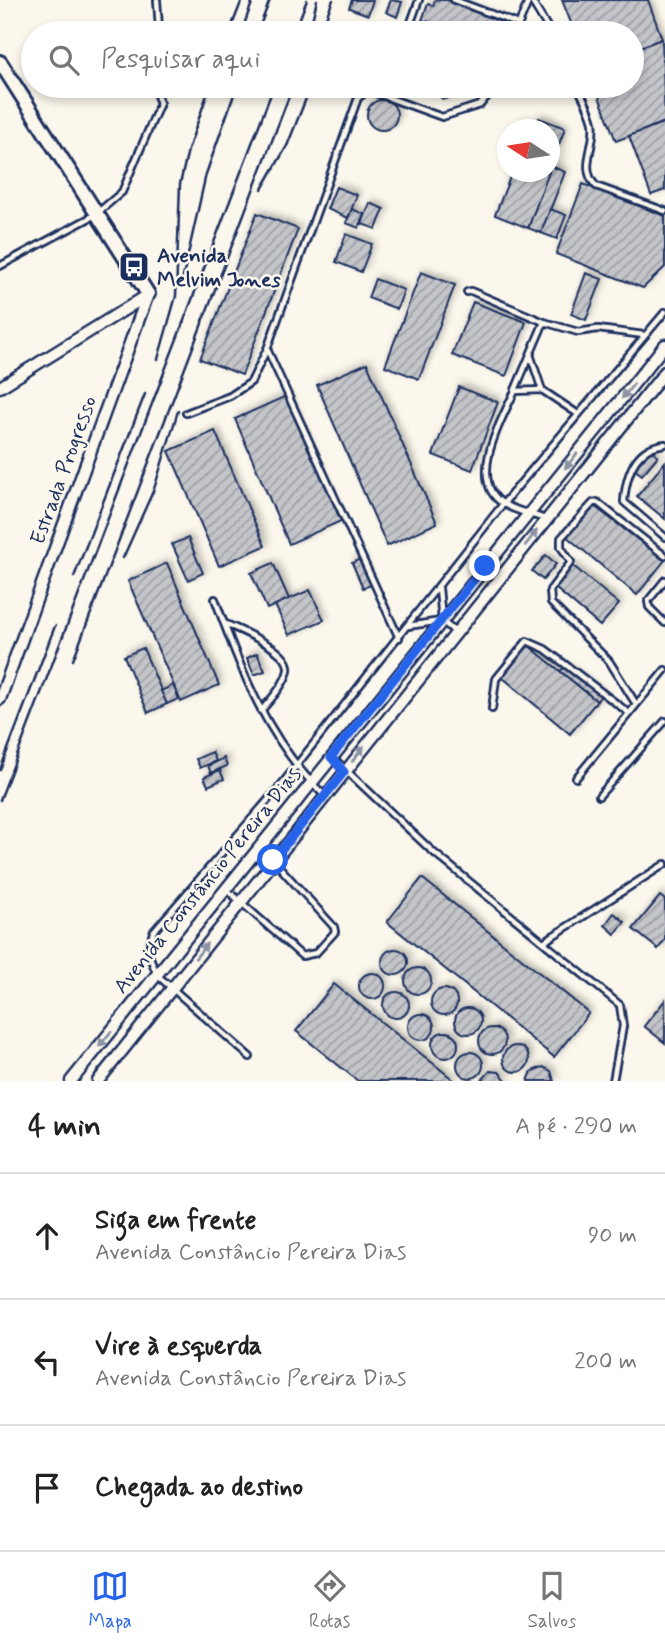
<!DOCTYPE html>
<html lang="pt">
<meta charset="utf-8">
<style>
body{margin:0;font-family:Mynerve,sans-serif;background:#f2f2f2;color:#222}
.compass{position:absolute;left:497px;top:119px;width:63px;height:63px;border-radius:50%;background:#fff;box-shadow:0 4px 10px #0003;rotate:282deg}
.stop{position:absolute;width:21px;height:21px;margin:-16px;border:5px solid #2563eb;border-radius:50%;background:#fff}
.stop.end{background:#2563eb;border-color:#fff;box-shadow:0 2px 7px #0008}
.list{margin:0;padding:0;list-style:none}
h2{display:flex;justify-content:space-between;align-items:center;height:91px;margin:0;padding:0 28px;font-size:30px}
h2 small{font-size:23px;font-weight:400;color:#767676}
.list li{display:grid;grid-template-columns:46px 1fr auto;gap:21px;align-items:center;box-sizing:border-box;height:126px;padding:0 28px;border-top:2px solid #e0e0e0}
.list b{display:block;font-size:26px;white-space:nowrap}
.list p{margin:0;font-size:23px;white-space:nowrap;color:#767676}
.list em{font-size:23px;font-style:normal;color:#767676}
.icon{flex:none;width:38px;height:38px;fill:none;stroke:currentColor;stroke-width:2;stroke-linecap:round;stroke-linejoin:round}
.map{position:relative;flex:none;width:665px;height:1081px;overflow:hidden}
.search{position:absolute;background:#fff;box-shadow:0 4px 10px #0003;left:21px;right:21px;top:21px;height:77px;display:flex;align-items:center;gap:18px;box-sizing:border-box;padding:0 24px;border-radius:38px;color:#767676;font-size:26px}
.sheet{height:469px;background:#fff}
nav{display:flex;justify-content:space-around;align-items:center;box-sizing:border-box;height:98px;border-top:2px solid #e0e0e0;background:#fff;font-size:19px;color:#767676}
nav a{display:grid;justify-items:center;gap:4px}
nav .on{color:#2563eb}
.map>svg:first-child{display:block}
.building{fill:url(#building-hatch);stroke:#1b2f5e;stroke-width:2;filter:url(#shadow)}
.lines{fill:none;stroke-linecap:round;stroke-linejoin:round}
.service-casing{stroke:#1b2f5e;stroke-width:10}
.minor-casing{stroke:#1b2f5e;stroke-width:15}
.tertiary-casing{stroke:#1b2f5e;stroke-width:18}
.service{stroke:#fbf7ec;stroke-width:4.5}
.minor{stroke:#fbf7ec;stroke-width:10}
.tertiary{stroke:#fbf7ec;stroke-width:12}
.rail{stroke:#1b2f5e;stroke-width:2.5}
.oneway{fill:#8b93a5}
.route{stroke:#2563eb;stroke-width:9}
.labels{text-anchor:middle;stroke-width:5;stroke-linejoin:round;paint-order:stroke}
.poi-label{font-size:21px;font-weight:bold;fill:#1b2f5e;stroke:#fbf7ec;text-anchor:start}
.street-label{font-size:21px;fill:#1b2f5e;stroke:#fbf7ec}
</style>
<div class="map">
<svg width="665" height="1081" viewBox="0 0 665 1081">
<defs>
<pattern id="building-hatch" width="6" height="6" patternUnits="userSpaceOnUse" patternTransform="scale(1.75)"><rect width="6" height="6" fill="#c3c5c9"/><path d="M-1 1l2-2M0 6l6-6M5 7l2-2" fill="none" stroke="#9ea0a6"/></pattern>
<filter id="shadow"><feDropShadow dx="3" dy="-3" stdDeviation="3.5" flood-color="#0004"/></filter>
</defs>
<rect width="100%" height="100%" fill="#fbf7ec"/>
<filter id="ink" filterUnits="userSpaceOnUse"><feTurbulence type="fractalNoise" baseFrequency=".0143" numOctaves="2"/><feDisplacementMap in="SourceGraphic" scale="14" xChannelSelector="R" yChannelSelector="G"/><feConvolveMatrix kernelMatrix="1 2 1 2 8 2 1 2 1" color-interpolation-filters="sRGB"/></filter>
<g filter="url(#ink)">
<g class="building">
<path d="M352,0h21l-5,15 -19,-7z"/>
<path d="M391,0l11,2 -5,15 -11,-5z"/>
<path d="M435,0h12l53,20 -5,13h-37l-36,-13 6,-16 5,2z"/>
<path d="M562,0h86l14,39 -30,11v-17h-57z"/>
<path d="M427,21l31,12h-36z"/>
<path d="M662,39l3,83 -49,19 -21,-55h37v-36z"/>
<circle cx="445" cy="92" r="7"/>
<circle cx="382" cy="115" r="15"/>
<path d="M539,118l26,10 -7,19 -8,-4v-13h-15z"/>
<path d="M665,122v68l-14,5 -22,-59z"/>
<path d="M551,166l14,6 -24,61 -13,-5z"/>
<path d="M512,172h37l-21,56 -33,-13z"/>
<path d="M583,184l82,32v51l-22,21 -87,-34z"/>
<path d="M336,187l21,8 -9,23 -21,-9z"/>
<path d="M370,203l14,6 -8,20 -14,-5z"/>
<path d="M352,209l12,5 -5,14 -13,-5z"/>
<path d="M550,209l16,6 -9,24 -16,-6z"/>
<path d="M257,213l41,16 -56,146 -42,-16z"/>
<path d="M346,234l26,10 -11,28 -25,-10z"/>
<path d="M421,272l34,13 -36,94 -34,-13z"/>
<path d="M586,273l16,6 -16,41 -15,-6z"/>
<path d="M375,279l29,11 -7,19 -29,-11z"/>
<path d="M473,302l53,20 -20,54 -54,-21z"/>
<path d="M367,363l70,160 -50,23 -70,-161z"/>
<path d="M459,387l39,15 -26,68 -39,-15z"/>
<path d="M286,396l55,125 -52,23 -54,-125z"/>
<path d="M215,431l50,115 -46,20 -50,-115z"/>
<path d="M650,449l8,7 -16,19 -8,-6z"/>
<path d="M665,462v57l-28,-23z"/>
<path d="M594,506l71,54 -28,35 -71,-59z"/>
<path d="M188,538l15,35 -15,7 -16,-36z"/>
<path d="M546,555l10,9 -13,16 -11,-9z"/>
<path d="M360,559l11,26 -8,3 -11,-25z"/>
<path d="M167,563l52,122 -38,17 -53,-121z"/>
<path d="M273,563l16,36 -22,10 -16,-36z"/>
<path d="M572,565l47,39 -19,22 -46,-39z"/>
<path d="M310,590l14,30 -35,15 -14,-30z"/>
<path d="M528,645l69,56 -27,33 -68,-57z"/>
<path d="M143,648l24,56 -19,9 -24,-57z"/>
<path d="M257,653l8,18 -11,4 -7,-17z"/>
<path d="M566,667l35,28 -4,6 -37,-30z"/>
<path d="M173,685l6,14 -12,5 -6,-13z"/>
<path d="M212,752l4,9 -16,7 -4,-9z"/>
<path d="M224,758l3,8 -16,7 -3,-7z"/>
<path d="M220,770l4,9 -16,7 -4,-9z"/>
<path d="M422,878l167,135 -35,44 -167,-135z"/>
<path d="M660,896l5,4v40l-7,9 -25,-20z"/>
<path d="M614,913l11,9 -10,12 -10,-9z"/>
<circle cx="395" cy="962" r="13"/>
<circle cx="418" cy="981" r="13"/>
<circle cx="372" cy="986" r="13"/>
<path d="M334,984l121,97h-97l-62,-50z"/>
<circle cx="444" cy="1002" r="13"/>
<circle cx="396" cy="1005" r="13"/>
<path d="M665,1000v43l-21,-17z"/>
<circle cx="468" cy="1021" r="13"/>
<circle cx="421" cy="1027" r="13"/>
<circle cx="492" cy="1041" r="13"/>
<circle cx="445" cy="1045" r="13"/>
<circle cx="516" cy="1059" r="13"/>
<circle cx="470" cy="1065" r="13"/>
<path d="M543,1067l8,4 3,10h-26l4,-10z"/>
<path d="M490,1071l9,1 8,9h-26z"/>
</g>
<g class="lines">
<g class="service-casing">
<g id="service">
<path d="M157,0l2,28 4,5"/>
<path d="M454,0l64,24"/>
<path d="M531,0l20,33"/>
<path d="M407,33l12,-33"/>
<path d="M515,33l14,-33"/>
<path d="M577,86c6,11 13,24 16,36 4,23 -15,45 3,64l69,25"/>
<path d="M384,95l3,-9"/>
<path d="M0,266l95,-51 27,-23 38,-89 -7,-17"/>
<path d="M467,292l4,-1 73,31"/>
<path d="M267,349l132,289"/>
<path d="M531,357l11,33"/>
<path d="M515,390l29,-68 34,10 20,-3 46,6"/>
<path d="M186,413l44,-17 21,-14 16,-33 91,-251 8,-6h7l69,25 38,-12 16,-19"/>
<path d="M665,444c-30,3 -39,31 -41,58l41,35"/>
<path d="M545,519c-13,-5 -30,-8 -41,-15 -38,-22 -3,-84 11,-113l27,-1 36,24"/>
<path d="M665,580l-17,21 1,6 16,16"/>
<path d="M439,588l3,33 13,11"/>
<path d="M215,599c26,72 53,143 110,197"/>
<path d="M224,623c15,7 67,27 64,47 -3,15 -18,30 -27,41"/>
<path d="M408,626l33,-5"/>
<path d="M636,704l-27,-43 -58,-58 -1,-13 21,-28 -10,-15v-9l32,-35 4,-1 68,54"/>
<path d="M492,709l4,-30 31,-38 18,8 84,64"/>
<path d="M332,757l100,94 188,154 3,21 -10,55"/>
<path d="M576,778l89,-108"/>
<path d="M599,796l66,-75"/>
<path d="M226,889l76,67 14,-3 19,-21 -1,-5 -59,-65"/>
<path d="M545,941l120,-77"/>
<path d="M250,1057l-93,-82 -9,-23 5,-20 128,-147 222,-281 162,-192"/>
</g>
</g>
<g class="minor-casing">
<g id="minor">
<path d="M0,387l148,-92"/>
<path d="M0,699l148,-405"/>
<path d="M71,1081l594,-736"/>
<path d="M98,1081l567,-709"/>
</g>
</g>
<g class="tertiary-casing">
<path id="tertiary" d="M0,62l148,232"/>
</g>
<use href="#service" class="service"/>
<use href="#minor" class="minor"/>
<use href="#tertiary" class="tertiary"/>
<g class="rail">
<path d="M229,33l13,-33"/>
<path d="M241,33l12,-33"/>
<path d="M257,33l13,-33"/>
<path d="M294,33l13,-33"/>
<path d="M309,33l8,-33"/>
<path d="M320,33l13,-33"/>
<path d="M262,189l25,-43 24,-60"/>
<path d="M183,277l23,-103 31,-88"/>
<path d="M158,359l18,-63 4,-112 8,-34 22,-64"/>
<path d="M123,558l31,-69 24,-78"/>
<path d="M74,577l71,-183"/>
<path d="M73,660l220,-574"/>
<path d="M0,770l55,-144"/>
<path d="M0,800l274,-714"/>
</g>
</g>
<defs><path id="oneway-solid" d="M-6-.8H1V-3.2L6.5 0L1 3.2V.8H-6Z" transform="scale(1.75)"/></defs>
<g class="oneway">
<use href="#oneway-solid" transform="translate(628 391) rotate(129)"/>
<use href="#oneway-solid" transform="translate(571 461) rotate(129)"/>
<use href="#oneway-solid" transform="translate(531 538) rotate(-52)"/>
<use href="#oneway-solid" transform="translate(358 754) rotate(-52)"/>
<use href="#oneway-solid" transform="translate(201 951) rotate(-52)"/>
<use href="#oneway-solid" transform="translate(105 1039) rotate(129)"/>
</g>
</g>
<g class="lines" filter="url(#ink)">
<path class="route" d="M273,860l71,-88 -13,-15 154,-191"/>
</g>
<defs>
<g id="bus-square" transform="scale(1.575)"><rect x="-9" y="-9" width="18" height="18" rx="4" fill="#1b2f5e" stroke="#fbf7ec"/><path d="M-5-6H5V4H4V6H2V4H-2V6H-4V4H-5ZM-3.5-4V0h7V-4ZM-3.5 1.2v1.5H-2V1.2ZM2 1.2v1.5H3.5V1.2Z" fill="#fff"/></g>
</defs>
<g fill-rule="evenodd">
<use href="#bus-square" x="134" y="267"/>
</g>
<g class="labels">
<g class="poi-label">
<text x="157" y="262">Avenida<tspan x="157" dy="24">Melvim Jones</tspan></text>
</g>
<g class="street-label">
<text transform="translate(63 470) rotate(-70)" y="7">Estrada Progresso</text>
<text transform="translate(207 880) rotate(-51)" y="7">Avenida Constâncio Pereira Dias</text>
</g>
</g>
</svg>
<svg class="compass" viewBox="-18 -18 36 36"><path d="M0-13l5 13h-10z" fill="#e53935"/><path d="M0 13l5-13h-10z" fill="#767676"/></svg>
<div class="stop" style="left:273px;top:860px"></div>
<div class="stop end" style="left:485px;top:566px"></div>
<div class="search"><svg class="icon" aria-label="search" viewBox="0 0 24 24"><circle cx="10" cy="10" r="6"/><path d="M15 15l6 6"/></svg>Pesquisar aqui</div>
</div>
<section class="sheet">
<h2>4 min<small>A pé · 290 m</small></h2>
<ul class="list">
<li><svg class="icon" aria-label="ahead" viewBox="0 0 24 24"><path d="M12 20V5M6 11l6-6 6 6"/></svg><div><b>Siga em frente</b><p>Avenida Constâncio Pereira Dias</p></div><em>90 m</em></li>
<li><svg class="icon" aria-label="left" viewBox="0 0 24 24"><path d="M17 20v-9H6M10 6l-5 5 5 5"/></svg><div><b>Vire à esquerda</b><p>Avenida Constâncio Pereira Dias</p></div><em>200 m</em></li>
<li><svg class="icon" aria-label="arrive" viewBox="0 0 24 24"><path d="M6 21V4h12l-3 4 3 4H6"/></svg><div><b>Chegada ao destino</b></div></li>
</ul>
</section>
<nav>
<a class="on"><svg class="icon" aria-label="map" viewBox="0 0 24 24"><path d="M3 6l6-2 6 2 6-2v14l-6 2-6-2-6 2zM9 4v14M15 6v14"/></svg>Mapa</a>
<a><svg class="icon" aria-label="directions" viewBox="0 0 24 24"><path d="M12 3l9 9-9 9-9-9zM9 14v-3h6M13 9l2 2-2 2"/></svg>Rotas</a>
<a><svg class="icon" aria-label="saved" viewBox="0 0 24 24"><path d="M7 4h10v16l-5-4-5 4z"/></svg>Salvos</a>
</nav>
